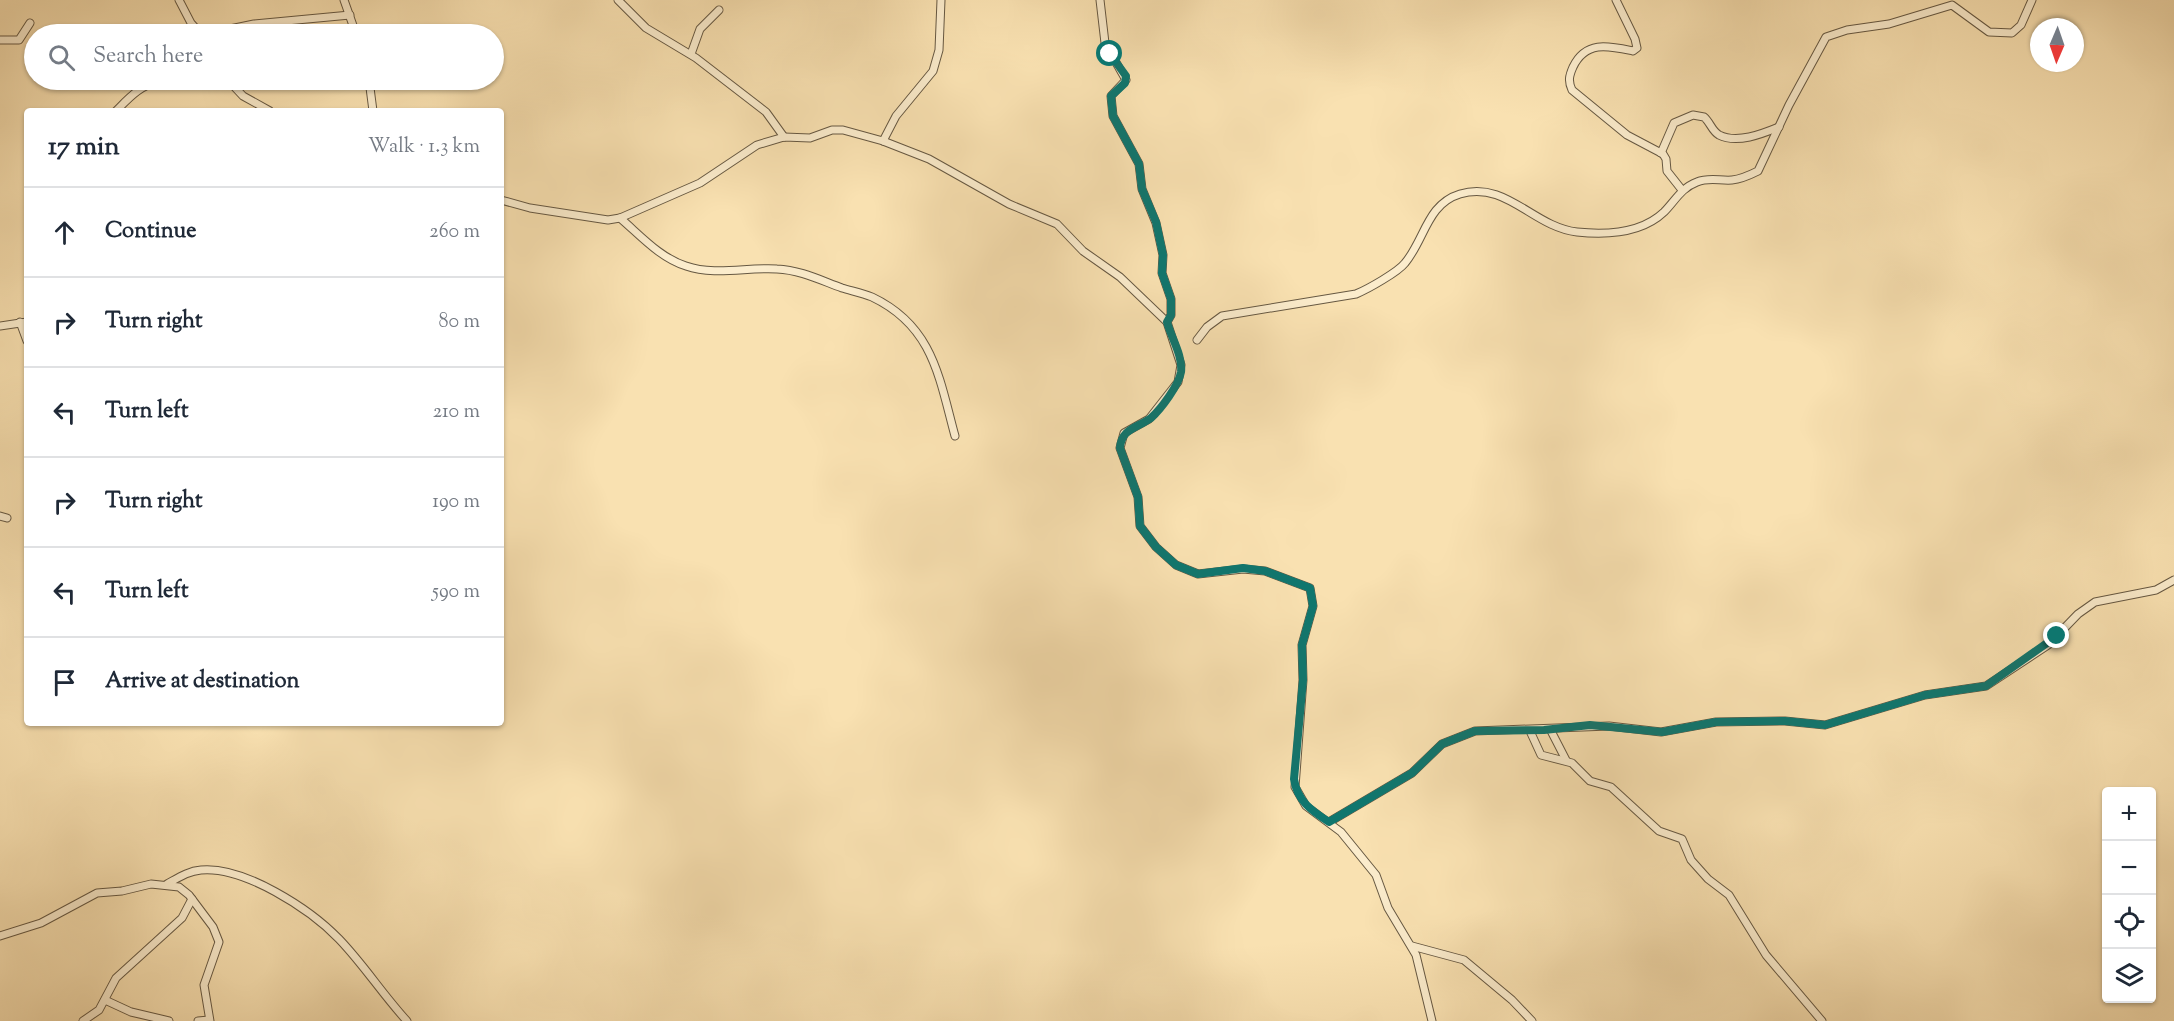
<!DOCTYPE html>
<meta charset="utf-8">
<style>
body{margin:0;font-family:"Sorts Mill Goudy",serif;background:#f2f2f3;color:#1f2937}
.controls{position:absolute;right:18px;bottom:18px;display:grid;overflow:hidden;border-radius:6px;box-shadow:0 2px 4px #0004}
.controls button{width:54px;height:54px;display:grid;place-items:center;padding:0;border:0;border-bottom:2px solid #e0e1e3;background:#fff;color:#1f2937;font:30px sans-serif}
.compass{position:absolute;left:2030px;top:18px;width:54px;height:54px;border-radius:50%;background:#fff;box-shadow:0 2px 4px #0004;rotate:182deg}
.stop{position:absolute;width:18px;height:18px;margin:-14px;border:4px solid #0f766e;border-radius:50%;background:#fff}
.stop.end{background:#0f766e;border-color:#fff;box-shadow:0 2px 6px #0008}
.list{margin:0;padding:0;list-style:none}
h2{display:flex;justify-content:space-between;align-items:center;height:78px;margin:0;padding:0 24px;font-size:26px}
h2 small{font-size:20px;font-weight:400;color:#747a83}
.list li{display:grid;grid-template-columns:39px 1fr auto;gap:18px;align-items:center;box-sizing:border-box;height:90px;padding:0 24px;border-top:2px solid #e0e1e3}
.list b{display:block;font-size:22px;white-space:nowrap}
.list em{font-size:20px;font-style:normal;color:#747a83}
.icon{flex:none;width:33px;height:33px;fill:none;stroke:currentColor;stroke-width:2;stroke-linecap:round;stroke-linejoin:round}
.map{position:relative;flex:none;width:2174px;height:1021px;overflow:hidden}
.search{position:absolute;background:#fff;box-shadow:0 2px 4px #0004;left:24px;top:24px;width:480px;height:66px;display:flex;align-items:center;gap:15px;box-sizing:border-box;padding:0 21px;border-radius:33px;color:#747a83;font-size:22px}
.panel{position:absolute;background:#fff;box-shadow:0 2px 4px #0004;left:24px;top:108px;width:480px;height:618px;border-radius:6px}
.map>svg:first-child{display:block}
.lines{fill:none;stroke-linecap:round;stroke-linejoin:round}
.street-casing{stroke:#665842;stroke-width:9}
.street{stroke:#fbeccc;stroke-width:7}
.route{stroke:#0f766e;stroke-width:8}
</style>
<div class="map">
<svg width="2174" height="1021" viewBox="0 0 2174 1021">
<rect width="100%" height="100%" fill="#f9e1b1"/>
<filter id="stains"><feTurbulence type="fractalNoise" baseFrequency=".00333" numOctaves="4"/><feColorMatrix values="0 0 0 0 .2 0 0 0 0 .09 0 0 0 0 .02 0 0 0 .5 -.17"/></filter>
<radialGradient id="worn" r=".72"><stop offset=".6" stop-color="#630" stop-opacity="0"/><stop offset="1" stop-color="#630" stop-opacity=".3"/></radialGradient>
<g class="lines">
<g class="street-casing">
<g id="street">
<path d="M179,0l12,23 10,11"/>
<path d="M344,0l12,34"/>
<path d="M618,0l28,28 50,30 70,54 18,25"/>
<path d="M1100,0l5,43 21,37 -15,16 2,20 26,48 3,25 14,34 7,32 -1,18 9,26v16l-4,7"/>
<path d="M1616,0l19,39 2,9 -4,3c-24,-5 -47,-11 -60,16 -4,9 -5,14 -1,23l55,45 36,19 3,5 1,12 15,19"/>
<path d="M206,34l48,-10 96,-9"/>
<path d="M0,40h19l11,-17"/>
<path d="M691,54l9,-25 19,-19"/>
<path d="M228,80l15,16 27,15"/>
<path d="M369,80l4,31"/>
<path d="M116,111c12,-12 25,-27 43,-29 15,-1 27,1 42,-2"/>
<path d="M883,141l13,-25 37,-45 6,-21 2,-50"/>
<path d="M1661,153l13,-30 19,-8 11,2c6,5 8,14 15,18 18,9 43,-1 60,-8"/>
<path d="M501,200l29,8 78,12 12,-2 80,-35 57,-38 27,-8 26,1 22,-8h11l40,11 46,18 80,45 48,20 26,27 37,26 47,45 14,43 -3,17 -29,37 -25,14 -4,15 18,49 2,29 16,21 20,18 22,9 45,-5 22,2 45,17 3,18 -11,39 1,35 -8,107 11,19 35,26 35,43 12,33 28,47 16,66"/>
<path d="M620,218c20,17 40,40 66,48 29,10 61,1 91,3 23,1 43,11 65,19 10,3 21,5 30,9 61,29 67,80 83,139"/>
<path d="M20,322l7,19"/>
<path d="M0,326l27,-4"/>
<path d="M1197,340l10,-13 15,-11 134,-22c12,-5 42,-22 49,-31 20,-24 22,-59 55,-69 46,-14 73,33 117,38 29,3 65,1 87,-20 11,-11 17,-24 33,-30 12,-5 23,-1 35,-2 10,-1 18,-5 26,-9l31,-66 37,-68 21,-7 42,-6 63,-19 37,27 23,1 9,-8 11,-25"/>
<path d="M0,516l7,2"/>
<path d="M1550,729l16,31"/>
<path d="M1530,731l11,24 31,8 18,18 21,6 48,44 23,8 9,21 17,19 21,16 37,60 56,66"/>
<path d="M1329,822l83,-49 30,-29 33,-13 134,-5 52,6 55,-10 69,-1 40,4 100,-30 61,-9 62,-41 30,-31 17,-12 61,-12 18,-10"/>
<path d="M167,884c11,-6 21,-13 34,-14 43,-4 109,39 138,69 25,26 44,56 68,82"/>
<path d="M0,936l41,-13 56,-30 25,-2 29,-7 28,3 10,8 24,32 6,15 -15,43 6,36"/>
<path d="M1412,946l52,14 48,40 20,21"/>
<path d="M105,1000l26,12 38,9"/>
<path d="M83,1021l16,-11 17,-32 66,-60 10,-19"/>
<path d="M198,1021l11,-1"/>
</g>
</g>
<use href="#street" class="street"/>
</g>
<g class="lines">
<path class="route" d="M1110,54l16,22 -1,7 -14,13 2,20 26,48 3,25 14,33 7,33 -1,18 9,26v16l-4,7c4,15 16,34 14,50 -2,13 -20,37 -30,46 -14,10 -30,11 -31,30l18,49 2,29 16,21 20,18 22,9 45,-6 22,3 45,17 3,18 -11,39 1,35 -9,99c3,22 18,32 35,43l83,-49 30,-29 33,-13 69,-1 46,-5 72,7 54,-10 69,-1 40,4 100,-30 61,-9 71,-50"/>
</g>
<rect width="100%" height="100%" filter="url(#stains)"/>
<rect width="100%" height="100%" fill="url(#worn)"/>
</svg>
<div class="controls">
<button>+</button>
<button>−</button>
<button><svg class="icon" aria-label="locate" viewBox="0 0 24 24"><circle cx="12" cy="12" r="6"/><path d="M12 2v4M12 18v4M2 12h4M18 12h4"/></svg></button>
<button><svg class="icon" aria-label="layers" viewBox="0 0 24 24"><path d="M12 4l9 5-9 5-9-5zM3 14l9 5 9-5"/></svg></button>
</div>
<svg class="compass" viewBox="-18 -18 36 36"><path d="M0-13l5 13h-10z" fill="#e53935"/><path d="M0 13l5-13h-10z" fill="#747a83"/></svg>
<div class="stop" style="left:1110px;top:54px"></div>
<div class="stop end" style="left:2057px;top:636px"></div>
<div class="search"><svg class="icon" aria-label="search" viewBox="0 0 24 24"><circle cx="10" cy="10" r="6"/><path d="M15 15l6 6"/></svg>Search here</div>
<section class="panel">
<h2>17 min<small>Walk · 1.3 km</small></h2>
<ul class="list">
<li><svg class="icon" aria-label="ahead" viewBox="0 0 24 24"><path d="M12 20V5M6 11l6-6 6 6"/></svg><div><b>Continue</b></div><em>260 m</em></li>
<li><svg class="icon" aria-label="right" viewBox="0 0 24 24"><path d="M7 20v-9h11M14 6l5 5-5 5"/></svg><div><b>Turn right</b></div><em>80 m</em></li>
<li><svg class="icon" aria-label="left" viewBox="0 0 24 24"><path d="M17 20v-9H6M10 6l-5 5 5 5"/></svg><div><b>Turn left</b></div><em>210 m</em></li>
<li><svg class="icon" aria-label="right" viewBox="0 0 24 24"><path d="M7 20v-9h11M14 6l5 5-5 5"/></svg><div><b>Turn right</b></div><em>190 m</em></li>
<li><svg class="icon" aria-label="left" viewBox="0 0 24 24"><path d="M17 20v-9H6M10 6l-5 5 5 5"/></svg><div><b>Turn left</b></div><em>590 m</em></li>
<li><svg class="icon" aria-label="arrive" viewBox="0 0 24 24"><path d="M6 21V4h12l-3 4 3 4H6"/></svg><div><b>Arrive at destination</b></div></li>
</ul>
</section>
</div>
